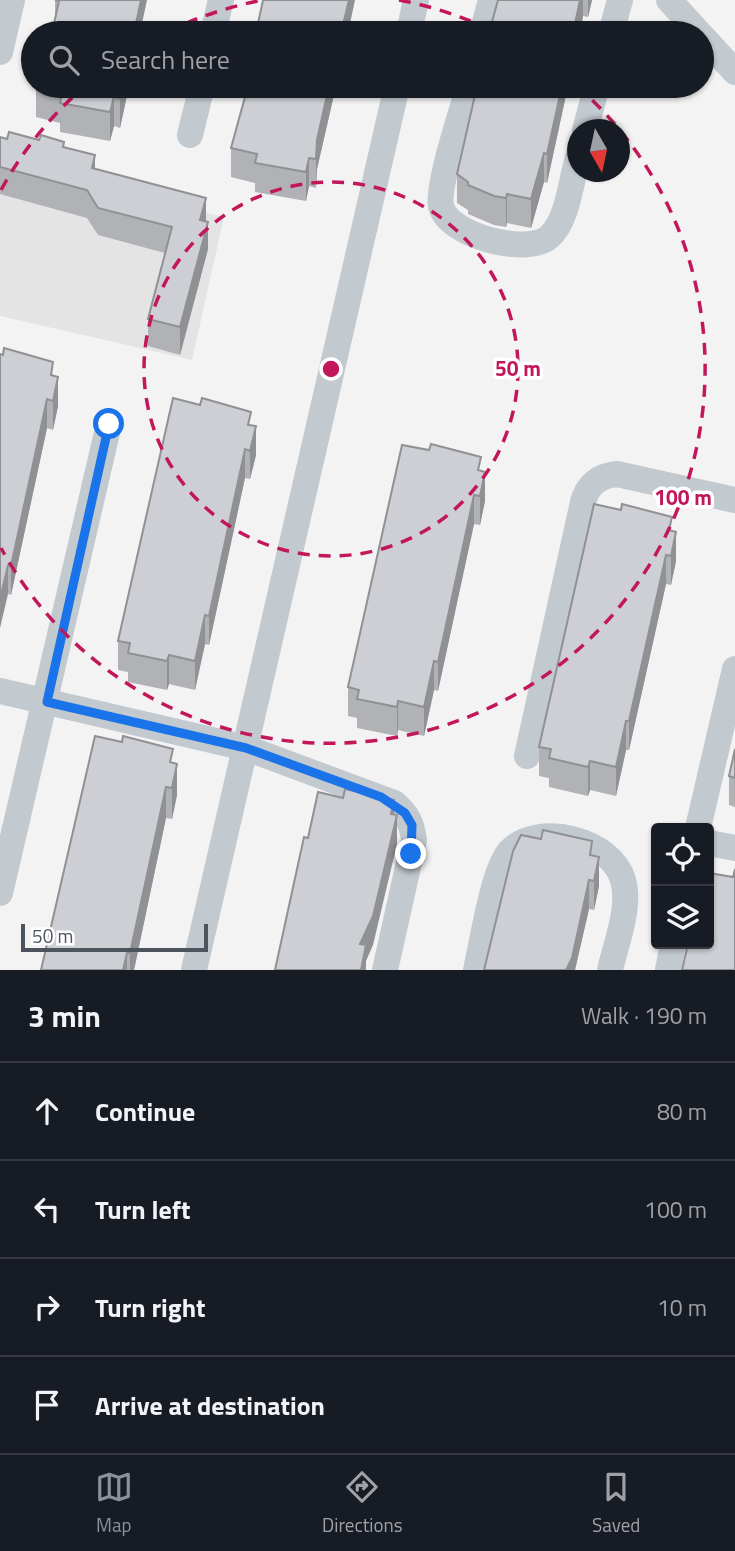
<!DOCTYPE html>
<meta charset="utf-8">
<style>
body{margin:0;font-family:"Titillium Web",sans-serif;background:#242831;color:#f1f3f6}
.controls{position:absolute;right:21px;bottom:21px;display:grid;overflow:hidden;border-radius:7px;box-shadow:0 2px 5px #0004}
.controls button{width:63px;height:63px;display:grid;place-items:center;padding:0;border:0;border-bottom:2px solid #363941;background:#171b24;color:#f1f3f6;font:35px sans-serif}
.compass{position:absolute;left:567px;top:119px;width:63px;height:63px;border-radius:50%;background:#171b24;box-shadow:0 2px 5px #0004;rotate:171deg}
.scale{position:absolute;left:21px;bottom:18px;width:187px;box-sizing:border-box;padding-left:7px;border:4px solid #4c545e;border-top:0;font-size:19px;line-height:24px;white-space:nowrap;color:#4c545e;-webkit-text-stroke:5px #fff;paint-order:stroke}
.stop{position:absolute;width:21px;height:21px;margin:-16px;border:5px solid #1a73e8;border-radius:50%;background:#fff}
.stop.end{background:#1a73e8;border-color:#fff;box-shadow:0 2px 7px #0008}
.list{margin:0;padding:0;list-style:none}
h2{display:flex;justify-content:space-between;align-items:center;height:91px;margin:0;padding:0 28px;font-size:30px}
h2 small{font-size:23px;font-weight:400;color:#9ea1a6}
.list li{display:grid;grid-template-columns:46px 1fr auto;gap:21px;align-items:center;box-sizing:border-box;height:98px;padding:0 28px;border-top:2px solid #363941}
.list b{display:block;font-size:26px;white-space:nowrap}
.list em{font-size:23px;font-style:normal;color:#9ea1a6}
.icon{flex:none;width:38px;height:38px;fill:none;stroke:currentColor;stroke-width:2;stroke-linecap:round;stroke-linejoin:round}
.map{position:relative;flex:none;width:735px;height:970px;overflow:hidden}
.search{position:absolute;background:#171b24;box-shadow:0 2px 5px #0004;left:21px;right:21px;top:21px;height:77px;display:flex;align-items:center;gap:18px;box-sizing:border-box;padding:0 24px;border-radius:38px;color:#9ea1a6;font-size:26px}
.sheet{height:483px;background:#171b24}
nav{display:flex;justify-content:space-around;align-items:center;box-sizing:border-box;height:98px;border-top:2px solid #363941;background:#171b24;font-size:19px;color:#9ea1a6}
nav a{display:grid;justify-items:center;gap:4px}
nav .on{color:#8c9099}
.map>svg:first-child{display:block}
.education{fill:#e5e4e4}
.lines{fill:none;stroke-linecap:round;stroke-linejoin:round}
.minor{stroke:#c2c9cf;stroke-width:26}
.wall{fill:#b0b2b6}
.shaded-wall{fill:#909194}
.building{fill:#cdcfd4;stroke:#909194;stroke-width:2}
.route{stroke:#1a73e8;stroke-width:9}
.ring{fill:none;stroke:#c2185b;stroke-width:3.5;stroke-dasharray:12 9}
.centre{fill:#c2185b;stroke:#fff;stroke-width:3.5}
.ring-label{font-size:21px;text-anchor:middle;font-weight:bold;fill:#c2185b;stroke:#fff;stroke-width:7;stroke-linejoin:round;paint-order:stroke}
</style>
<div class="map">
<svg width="735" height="970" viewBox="0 0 735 970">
<rect width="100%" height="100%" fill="#f4f3f3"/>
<path class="education" d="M0,167l224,50 -32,143 -192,-44z"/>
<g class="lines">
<g class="minor">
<path d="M669,0l30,33"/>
<path d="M213,33l8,-33"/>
<path d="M409,33l7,-33"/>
<path d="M482,33l9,-33"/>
<path d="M611,33l9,-33"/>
<path d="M702,36l33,36"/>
<path d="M0,52l12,-52"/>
<path d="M469,86c-7,25 -32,99 -28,120 7,30 86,50 108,31 19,-16 22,-57 29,-80"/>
<path d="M585,130l12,-44"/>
<path d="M190,135l12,-49"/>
<path d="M0,691l246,57 148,55c13,11 18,20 20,37l-29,130"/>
<path d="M527,756l56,-254c5,-18 16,-26 34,-28l118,26"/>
<path d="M698,828l37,-159"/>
<path d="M709,843l26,5"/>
<path d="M0,893l109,-469"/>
<path d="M194,970l203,-884"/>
<path d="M476,970c6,-26 17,-101 34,-119 29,-30 102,-11 113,29 8,27 -7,63 -13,90"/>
<path d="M668,970l5,-26"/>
</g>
</g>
<g class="wall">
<path d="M55,0l85,33 -85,-12z"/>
<path d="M498,0h94l-4,17 -5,-1 -3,17h-91z"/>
<path d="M129,86l-9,42 -6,-2 -4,15 -50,-9v-9l-24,-6v-29z"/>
<path d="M248,86h88l-19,83 -1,19 -7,-2 -3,15 -51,-9v-9l-24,-6v-29z"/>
<path d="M568,86l-21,97 -3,-1 -13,46 -24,-5 -1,4 -12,-2 -26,-11v-4l-11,-7v-29z"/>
<path d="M0,137l64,10 31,22 111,52 2,28 -28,106 -32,-9v-27l17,-66 -67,-18 -11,-17 -87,-24z"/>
<path d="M0,354l53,21 5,31 -5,24 -6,-2 -36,167 -3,-1z"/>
<path d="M200,405l51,20 5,30 -6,24 -5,-1 -36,167 -4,-1 -10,46 -26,-6 -2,6 -39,-8v-10l-10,-2v-29z"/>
<path d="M481,471l4,30 -5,24 -6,-1 -36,167 -4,-1 -10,46 -26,-6 -1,6 -40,-8v-10l-9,-2v-29z"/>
<path d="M672,531l4,30 -5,24 -5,-1 -37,166h-3l-10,46 -26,-6 -2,6 -39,-9v-9l-10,-2v-29z"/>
<path d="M735,749v58l-6,-2v-29z"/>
<path d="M173,763l4,32 -5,24 -6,-1 -32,152h-93z"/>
<path d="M541,839l51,17 7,30 -5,24 -5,-1 -14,61h-91z"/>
</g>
<g class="shaded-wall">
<path d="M141,0h6l-7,33h-6z"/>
<path d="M349,0h6l-7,33h-7z"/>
<path d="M580,0h3v16l-3,17h-7z"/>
<path d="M588,0h4l-4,17z"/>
<path d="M123,86h6l-9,42v-29z"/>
<path d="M329,86h7l-19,83 -1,19v-29l1,-19z"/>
<path d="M562,86h6l-21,97v-29z"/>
<path d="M114,97v29l-4,15v-29z"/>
<path d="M544,153v29l-13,46v-29z"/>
<path d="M95,155v27l-3,-14z"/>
<path d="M309,158v28l-3,15v-29z"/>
<path d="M507,194v29l-1,4v-29z"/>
<path d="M206,198v28l-6,-6z"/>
<path d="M208,222v27l-28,106v-28z"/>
<path d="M58,377v29l-5,24v-29z"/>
<path d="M47,399v29l-36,167v-29z"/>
<path d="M256,426v29l-6,24v-28z"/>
<path d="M245,449v29l-36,167v-29z"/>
<path d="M485,472v29l-5,24v-29z"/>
<path d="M474,495v29l-36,167v-29z"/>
<path d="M676,532v29l-5,24v-29z"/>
<path d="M666,555v29l-37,166v-29z"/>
<path d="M8,565v29l-8,34v-29z"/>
<path d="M205,615v29l-10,46v-29z"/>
<path d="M169,655v29l-2,6v-29z"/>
<path d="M434,661v29l-10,46v-29z"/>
<path d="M398,701v29l-1,6v-29z"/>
<path d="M626,721v29l-10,46v-29z"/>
<path d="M590,761v29l-2,6v-29z"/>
<path d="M177,764v31l-5,24v-31z"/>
<path d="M166,787v31l-32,152h-4v-17z"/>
<path d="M394,800v28l3,-13v29l-24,101 -7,16v9h-6v-26z"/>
<path d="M599,857v29l-5,24v-29z"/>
<path d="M589,880v29l-14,61h-9z"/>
<path d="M127,953v17h-4z"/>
</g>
<g class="building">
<path d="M55,0h86l-7,33h-82l7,-32z"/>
<path d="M263,0h86l-8,33h-85z"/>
<path d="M498,0h82l-7,33h-84z"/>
<path d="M36,86h87l-3,13 -6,-2 -4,15 -50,-9 2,-9 -26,-6z"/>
<path d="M248,86h81l-12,54 -1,19 -7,-1 -3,14 -51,-9 2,-9 -26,-6z"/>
<path d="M477,86h85l-15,68 -3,-1 -13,46 -24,-5 -1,4 -12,-2 -26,-11v-3l-11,-8z"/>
<path d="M9,132l30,8 2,-5 23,7 -1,5 32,8 -3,13 114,30 -6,22 8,2 -28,105 -32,-8 24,-92 -74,-19 -11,-18 -87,-23v-30l7,2z"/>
<path d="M4,348l49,14 -2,13 7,2 -5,24 -6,-2 -36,167 -3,-1 -8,34v-245l3,1z"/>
<path d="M173,398l27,7 2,-7 49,14 -3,13 8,1 -6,25 -5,-2 -36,167 -4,-1 -10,46 -26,-6 -2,6 -39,-8 2,-10 -12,-2z"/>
<path d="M431,444l50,13 -3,13 7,2 -5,24 -6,-1 -36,167 -4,-1 -10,46 -26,-6 -1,6 -40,-8 2,-9 -11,-3 54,-242 27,5z"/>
<path d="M594,504l27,6 1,-6 50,13 -3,13 7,2 -5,24 -5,-1 -37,166h-3l-10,46 -26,-6 -2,6 -39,-9 2,-9 -12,-2z"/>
<path d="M95,736l27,6 1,-6 50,13 -3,13 7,2 -5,24 -6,-1 -36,166h-3l-4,17h-82z"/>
<path d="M735,749v29l-6,-2z"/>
<path d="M345,789l49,11 -3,14 6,1 -24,101 -13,28 6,1 -5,25h-86l29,-133 4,1 10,-46 25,6z"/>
<path d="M543,830l49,11 -2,14 9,2 -5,24 -5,-1 -17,78 -6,12h-82l29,-119 8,-16 20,4z"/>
<path d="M735,869v101h-53l6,-26h21v-71l24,4z"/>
</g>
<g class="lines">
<path class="route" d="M109,424l-62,278 199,46 135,49 24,16 7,12 -1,29"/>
</g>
<g class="ring">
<circle cx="331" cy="369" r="187"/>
<path d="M1 190A375 375 0 0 1 85 86M167 32A375 375 0 0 1 263 0M399 0A375 375 0 0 1 495 32M577 86A375 375 0 1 1 1 548"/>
</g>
<circle cx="331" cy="369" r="10" class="centre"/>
<g class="ring-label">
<text x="518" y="376">50 m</text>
<text x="683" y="505">100 m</text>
</g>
</svg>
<div class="controls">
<button><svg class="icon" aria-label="locate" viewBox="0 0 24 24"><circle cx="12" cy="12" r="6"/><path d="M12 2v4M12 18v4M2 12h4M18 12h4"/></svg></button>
<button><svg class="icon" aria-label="layers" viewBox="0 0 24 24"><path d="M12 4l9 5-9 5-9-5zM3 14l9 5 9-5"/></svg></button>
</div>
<svg class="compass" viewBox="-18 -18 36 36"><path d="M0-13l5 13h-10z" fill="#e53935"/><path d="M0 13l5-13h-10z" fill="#9ea1a6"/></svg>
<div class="scale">50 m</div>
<div class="stop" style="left:109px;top:424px"></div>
<div class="stop end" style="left:411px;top:854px"></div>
<div class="search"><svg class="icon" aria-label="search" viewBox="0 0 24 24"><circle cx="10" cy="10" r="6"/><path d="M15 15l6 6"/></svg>Search here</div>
</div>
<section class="sheet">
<h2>3 min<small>Walk · 190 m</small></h2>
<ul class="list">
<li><svg class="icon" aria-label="ahead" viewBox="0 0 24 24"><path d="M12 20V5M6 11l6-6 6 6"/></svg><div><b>Continue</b></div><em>80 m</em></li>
<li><svg class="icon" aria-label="left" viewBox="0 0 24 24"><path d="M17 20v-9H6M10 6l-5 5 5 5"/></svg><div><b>Turn left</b></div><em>100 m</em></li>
<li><svg class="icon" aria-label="right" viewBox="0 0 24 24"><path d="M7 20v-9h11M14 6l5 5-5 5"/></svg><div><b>Turn right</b></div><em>10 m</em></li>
<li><svg class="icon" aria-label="arrive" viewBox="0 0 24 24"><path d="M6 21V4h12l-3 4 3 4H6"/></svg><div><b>Arrive at destination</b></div></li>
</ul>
</section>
<nav>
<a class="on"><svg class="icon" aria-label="map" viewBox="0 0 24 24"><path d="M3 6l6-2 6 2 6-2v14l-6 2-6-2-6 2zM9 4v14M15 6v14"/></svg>Map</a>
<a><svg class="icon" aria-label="directions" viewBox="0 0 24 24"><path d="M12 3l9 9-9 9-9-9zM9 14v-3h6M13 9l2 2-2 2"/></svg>Directions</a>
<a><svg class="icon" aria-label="saved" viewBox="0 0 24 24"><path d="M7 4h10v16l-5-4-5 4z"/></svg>Saved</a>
</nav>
